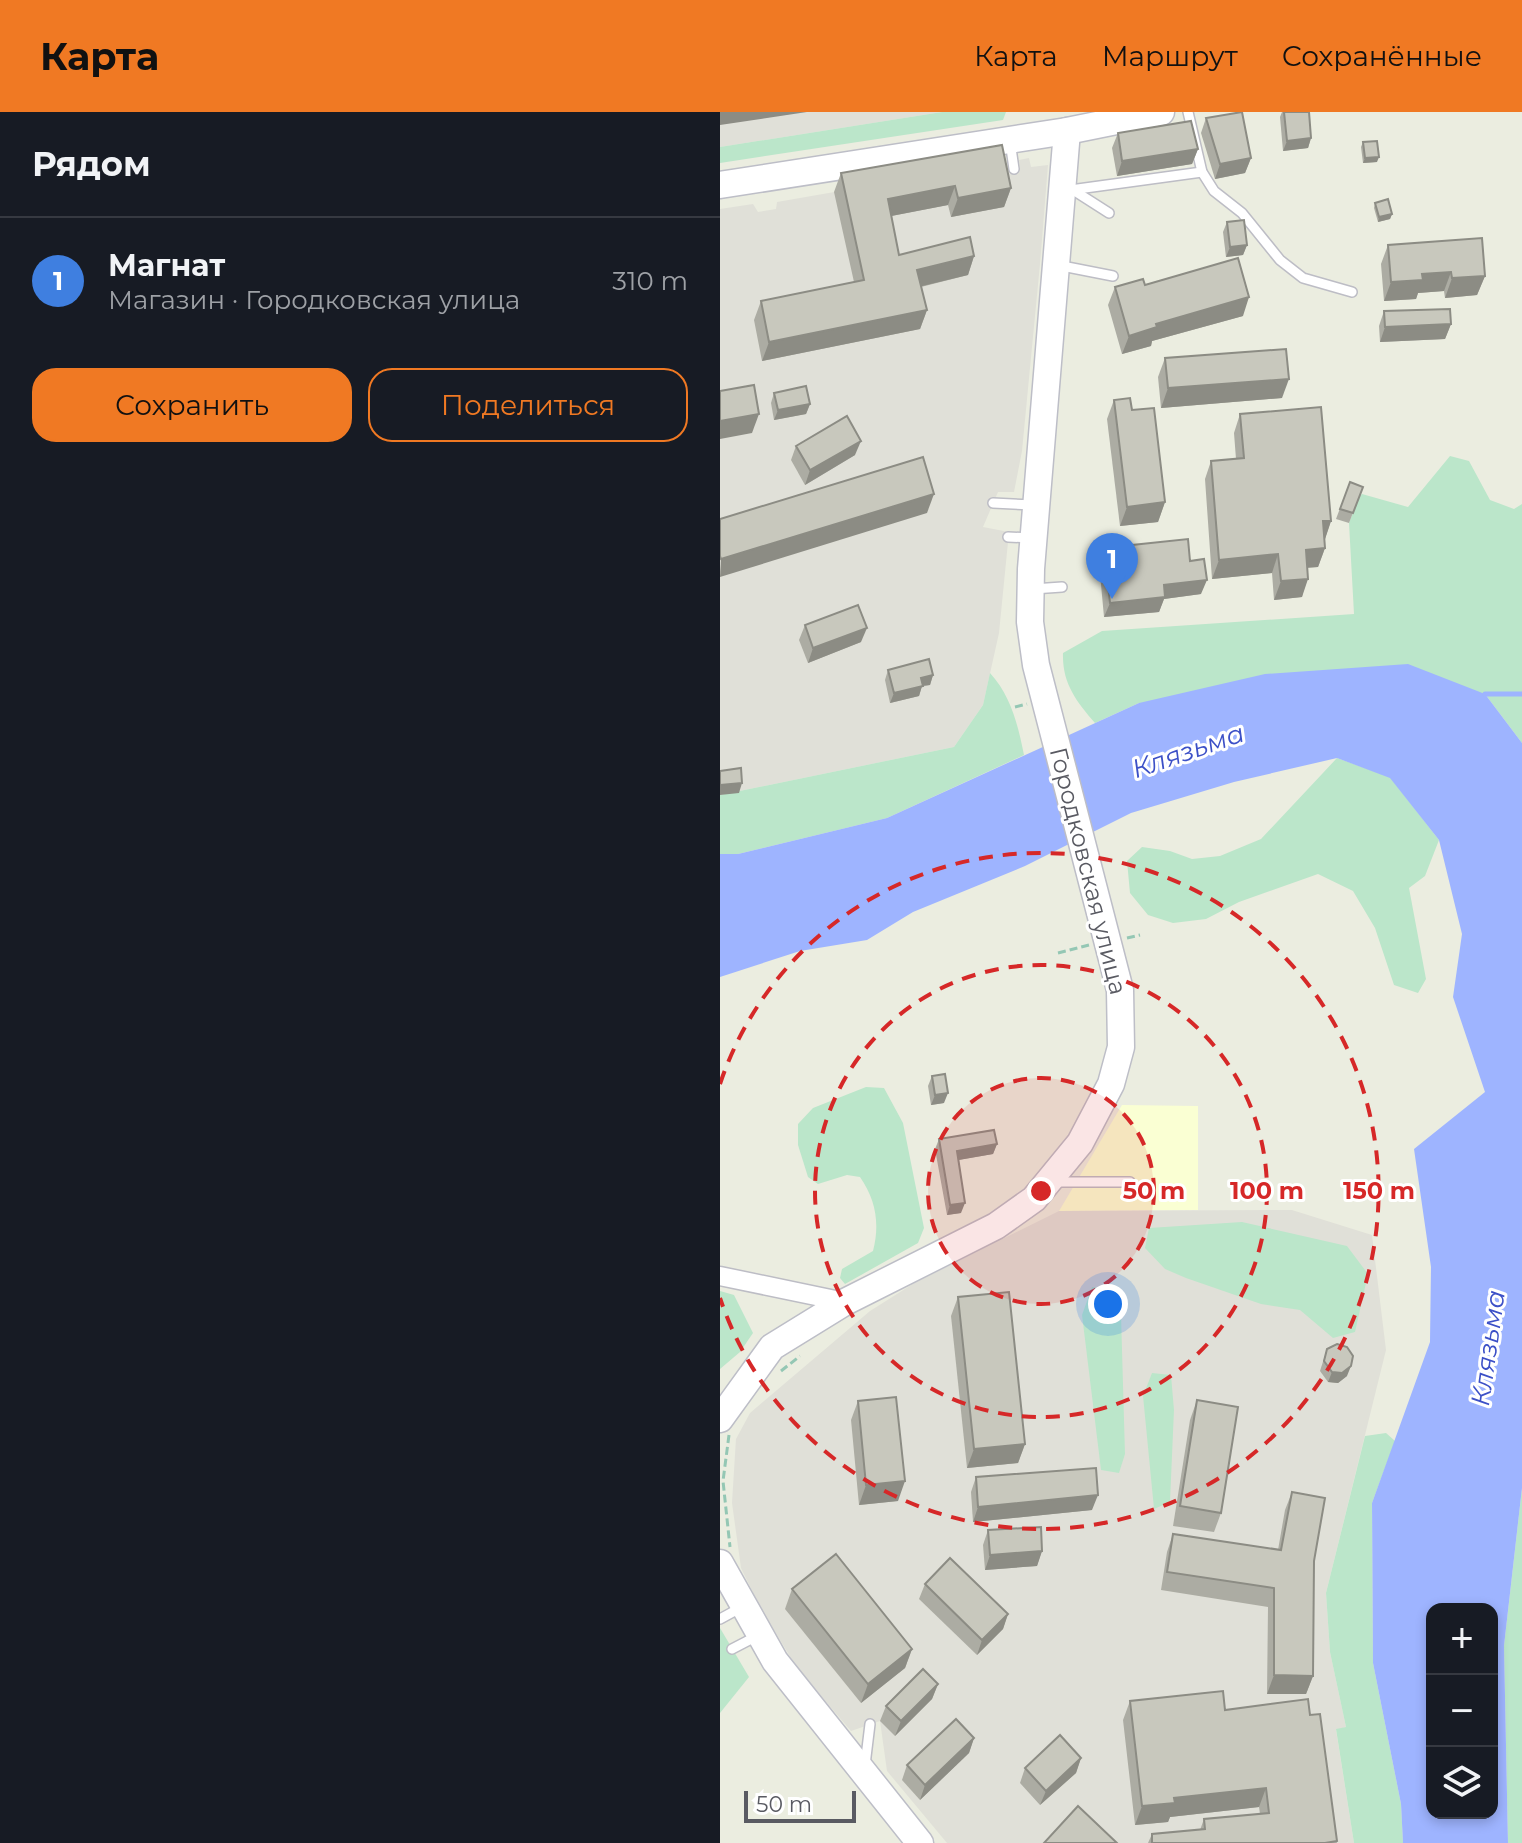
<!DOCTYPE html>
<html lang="ru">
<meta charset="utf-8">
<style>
body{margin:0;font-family:Montserrat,sans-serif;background:#242831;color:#f1f3f6}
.controls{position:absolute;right:24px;bottom:24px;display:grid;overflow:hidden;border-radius:16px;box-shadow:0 4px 12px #0003}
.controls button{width:72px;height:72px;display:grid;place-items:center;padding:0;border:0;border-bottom:2px solid #363941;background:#171b24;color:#f1f3f6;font:40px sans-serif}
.scale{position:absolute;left:24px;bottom:20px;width:112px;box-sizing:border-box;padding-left:8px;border:4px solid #595a62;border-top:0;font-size:22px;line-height:28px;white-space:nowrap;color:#595a62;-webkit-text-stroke:6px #fff;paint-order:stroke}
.you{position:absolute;left:388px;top:1192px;width:28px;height:28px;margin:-20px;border:6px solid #fff;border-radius:50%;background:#1a73e8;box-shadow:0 0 0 12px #1a73e833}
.badge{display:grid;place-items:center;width:52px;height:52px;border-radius:50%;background:#f07923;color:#fff;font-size:26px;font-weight:700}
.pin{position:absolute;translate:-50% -66px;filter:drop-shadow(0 2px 4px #0008)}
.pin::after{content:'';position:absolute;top:42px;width:28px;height:24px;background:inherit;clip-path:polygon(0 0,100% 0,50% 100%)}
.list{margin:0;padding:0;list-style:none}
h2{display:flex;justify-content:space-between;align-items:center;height:104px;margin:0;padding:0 32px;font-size:34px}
h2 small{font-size:26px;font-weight:400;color:#9ea1a6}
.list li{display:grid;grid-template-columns:52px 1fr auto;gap:24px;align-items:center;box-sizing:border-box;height:128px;padding:0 32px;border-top:2px solid #363941}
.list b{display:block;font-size:30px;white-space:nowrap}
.list p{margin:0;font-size:26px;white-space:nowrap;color:#9ea1a6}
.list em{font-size:26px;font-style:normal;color:#9ea1a6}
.actions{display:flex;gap:16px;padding:24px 32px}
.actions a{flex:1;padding:18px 0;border:2px solid #f07923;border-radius:24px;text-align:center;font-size:28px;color:#f07923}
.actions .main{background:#f07923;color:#111}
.icon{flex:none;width:44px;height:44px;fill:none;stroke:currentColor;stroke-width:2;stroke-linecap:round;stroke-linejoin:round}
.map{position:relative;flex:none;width:802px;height:1731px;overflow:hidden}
header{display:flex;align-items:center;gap:48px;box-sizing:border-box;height:112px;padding:0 40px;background:#f07923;color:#111}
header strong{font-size:38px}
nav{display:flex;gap:44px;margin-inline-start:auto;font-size:28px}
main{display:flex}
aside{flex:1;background:#171b24}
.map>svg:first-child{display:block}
.commercial{fill:#faffd3}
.industrial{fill:#e0e0d8}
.green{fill:#bbe6ca}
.water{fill:#9eb4ff;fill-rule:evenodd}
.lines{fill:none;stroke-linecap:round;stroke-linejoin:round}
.stream{stroke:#9eb4ff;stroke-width:5}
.lane-casing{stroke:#bdbdc5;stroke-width:12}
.street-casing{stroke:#bdbdc5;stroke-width:21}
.secondary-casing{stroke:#bdbec7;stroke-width:29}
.path{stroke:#94c7b4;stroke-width:3;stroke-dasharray:8 4;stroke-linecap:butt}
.lane{stroke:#fff;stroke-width:9}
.street{stroke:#fff;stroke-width:18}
.secondary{stroke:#fff;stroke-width:26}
.wall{fill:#acaca3}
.shaded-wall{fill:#8c8c84}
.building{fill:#c8c8bd;stroke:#8c8c84;stroke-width:2}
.ring{fill:none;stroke:#d62828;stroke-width:4;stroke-dasharray:14 10}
.labels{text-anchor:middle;stroke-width:6;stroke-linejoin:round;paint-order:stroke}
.street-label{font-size:24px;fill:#595a62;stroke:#fff}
.water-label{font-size:26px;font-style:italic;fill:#3c50c7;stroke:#fff}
.centre{fill:#d62828;stroke:#fff;stroke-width:4}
.ring-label{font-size:24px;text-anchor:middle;font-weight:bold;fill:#d62828;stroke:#fff;stroke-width:6;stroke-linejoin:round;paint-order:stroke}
</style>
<header>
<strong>Карта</strong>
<nav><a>Карта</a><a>Маршрут</a><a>Сохранённые</a></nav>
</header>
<main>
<aside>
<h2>Рядом<small></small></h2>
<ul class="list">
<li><span class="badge" style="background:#3f7fe0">1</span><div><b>Магнат</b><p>Магазин · Городковская улица</p></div><em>310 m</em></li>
</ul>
<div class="actions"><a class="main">Сохранить</a><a>Поделиться</a></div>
</aside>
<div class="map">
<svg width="802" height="1731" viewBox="0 0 802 1731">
<rect width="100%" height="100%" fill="#ebede0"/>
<path class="commercial" d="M402,993l76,1v104l-139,1z"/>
<g class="industrial">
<path d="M0,0h222l-222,35z"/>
<path d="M309,46l2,9 17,-2 -8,99 -18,187 -8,41h-16l-15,35 26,5 -10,101 -16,72 -29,42 -234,48v-586l33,-5 5,8 18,-3 1,-7 218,-38 3,9 22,-5 -1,-8z"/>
<path d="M572,1098l80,25 14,115 -60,243 4,59 16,75 -10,3 18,113h-407l-60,-72 -7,-50 -29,10 -54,-63 -37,-61 -19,-39 -9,-65 4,-64 14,-26 120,-102 46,-29 143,-71z"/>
</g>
<g class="green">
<path d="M222,0h64l-3,8 -283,43v-16z"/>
<path d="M730,344l19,5 21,39 24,9 8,-5v239l-37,-49 -346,9 -44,20c-19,-22 -33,-40 -32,-70l39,-22 252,-17 -5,-91 10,-26 3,-3 46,13z"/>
<path d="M270,561c21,23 28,52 34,82l-137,63 -149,36h-18v-59l234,-48 29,-42z"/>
<path d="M617,646l53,19 49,63 -14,36 -16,12 17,91 -8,14 -24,-8 -19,-57 -22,-37 -35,-17 -79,28 -33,17 -33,4 -25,-8 -18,-22 -3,-32 15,-14 28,4 22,8 28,-3 41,-17z"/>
<path d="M146,975l18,1 19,35 21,105 -6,15 -73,41 -5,-6 2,-9 31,-18c7,-27 3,-51 -13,-74l-13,-2 -29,9 -10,-7 -10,-32v-21l15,-16z"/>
<path d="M522,1110l105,24 21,28 -13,58 -22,6 -33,-28 -39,-6 -75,-26 -21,-9 -20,-21 4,-20z"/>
<path d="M372,1175l23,3 6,24 4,140 -6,19 -18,-3 -19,-155z"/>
<path d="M0,1179l14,4 19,38 -13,19 -20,17z"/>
<path d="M432,1261l19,2 3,35 -4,92 -16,7 -11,-113z"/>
<path d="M666,1321l9,8 -23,62 1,160 28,141 2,39h-49l-18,-114 10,-2 -16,-75 -4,-59 39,-157z"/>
<path d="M802,1376v355h-14l-4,-197z"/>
<path d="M0,1516l29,49 -29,36z"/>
</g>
<path class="water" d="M688,552l77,30 37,49v745l-18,158 4,197h-105l-2,-39 -28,-141 -1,-160 58,-161 1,-75 -17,-118 71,-57 -32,-95 9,-63 -23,-94 -49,-62 -53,-20 -103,24 -103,31 -106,53 -112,46 -46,28 -67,11 -80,26v-123h18l149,-36 252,-115 126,-29zM712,1497h60v204h-60z"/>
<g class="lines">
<path class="stream" d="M765,582h37"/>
<g class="lane-casing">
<g id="lane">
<path d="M468,0l14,60 12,19 28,22 38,47 23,18 49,14"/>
<path d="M290,29l4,28"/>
<path d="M353,78l36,23"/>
<path d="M343,79l139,-19"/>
<path d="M337,153l56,11"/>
<path d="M273,391l40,2"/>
<path d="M288,425l25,1"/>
<path d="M313,477l29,-2"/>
<path d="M334,1070h76"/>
<path d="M0,1507l22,-12"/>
<path d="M12,1537l27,-14"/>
<path d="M145,1653l5,-41"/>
</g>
</g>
<g class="street-casing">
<path id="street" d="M0,1164l125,26"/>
</g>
<g class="secondary-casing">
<g id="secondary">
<path d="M0,73l347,-54 94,-19"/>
<path d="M0,1307l52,-72 73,-45 151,-76 38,-27 46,-56 31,-59 10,-37 -1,-57 -84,-325 -6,-43 1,-53 36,-438"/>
<path d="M0,1451l55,98 145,182"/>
</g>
</g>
<g class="path">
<path d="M295,595l12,-3"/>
<path d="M407,826l13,-3"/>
<path d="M338,841l31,-8"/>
<path d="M61,1259l19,-15"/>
<path d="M9,1323l-6,46 7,66"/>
</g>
<use href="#lane" class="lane"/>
<use href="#street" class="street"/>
<use href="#secondary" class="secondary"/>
</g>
<g class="wall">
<path d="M562,0h27l2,26 -3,10 -25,3 -3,-34z"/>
<path d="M486,6l45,40 -6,15 -30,6 -14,-46z"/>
<path d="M398,21l80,16 -6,15 -75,12 -5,-28z"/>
<path d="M643,30l14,20 -14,1 -2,-16z"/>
<path d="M121,61l170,15 -7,19 -53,10 -3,-12 -57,11 8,39 75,1 -6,19 -47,12 6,23 -7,19 -158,32 -8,-41 7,-19 93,-19 -20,-90z"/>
<path d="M655,91l17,11 -2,5 -12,3 -4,-14z"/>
<path d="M507,110l20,23 -4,10 -17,2 -3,-25z"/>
<path d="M668,133l97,31 -8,19 -32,3 -1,-7 -26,2 -2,6 -32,2 -3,-37z"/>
<path d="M425,173l98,31 -91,25 -1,5 -29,8 -14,-49 7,-18z"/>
<path d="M664,199l67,13 -6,15 -65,3 -1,-16z"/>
<path d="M445,246l117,40 -121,10 -3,-31z"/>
<path d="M54,281l36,11 -4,10 -32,6 -3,-17z"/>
<path d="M394,288l18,10 33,92 -7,20 -38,4 -13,-107z"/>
<path d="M520,302l91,107 -6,18v9l-7,19 -11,1 -5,29 -28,3 -2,-27 -60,6 -7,-100 6,-18 25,-2 -2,-26z"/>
<path d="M76,334l59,9 -50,30 -14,-25z"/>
<path d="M630,370l13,5 -14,36 -13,-4z"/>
<path d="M384,436l86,13 11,33 -37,5 -5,13 -55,5 -5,-54z"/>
<path d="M85,513l56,17 -53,21 -9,-23z"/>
<path d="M168,558l45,5 -3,10 -8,1 -3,10 -29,7 -5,-23z"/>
<path d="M212,964l12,27 -13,2 -3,-19z"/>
<path d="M219,1027l58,5 -4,10 -35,6 3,53 -14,2 -12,-66z"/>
<path d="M238,1185l67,147 -7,19 -51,5 -16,-152z"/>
<path d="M607,1237l20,27 -9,7 -10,-1 -8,-11z"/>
<path d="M477,1288l24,113 -7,19 -41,-6 17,-106z"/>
<path d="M138,1289l40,100 -39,4 -8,-85z"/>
<path d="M256,1365l116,33 -119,12 -2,-30z"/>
<path d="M572,1380l22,69 -1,115 -7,18h-39l1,-87 -107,-17 6,-38 6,-18 105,16 7,-40z"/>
<path d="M268,1418l54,21 -5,15 -52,4 -2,-25z"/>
<path d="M205,1472l83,30 -5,15 -26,26 -58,-56z"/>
<path d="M72,1477l120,60 -7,19 -44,35 -76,-94z"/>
<path d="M218,1572l-6,15 -37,37 -15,-15 6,-15z"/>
<path d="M410,1589l95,9 85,5 27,128h-189l4,-9 48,-4 4,-11 56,-5 -1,-7 -89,10 -2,5 -33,3 -12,-105z"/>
<path d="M254,1626l-5,15 -49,47 -18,-20 5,-15z"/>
<path d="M361,1646l-5,15 -36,32 -20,-22 5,-15z"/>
</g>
<g class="shaded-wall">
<path d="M0,0h87l-87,13z"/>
<path d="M591,26l-3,10 -25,3 4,-10z"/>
<path d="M478,37l-6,15 -75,12 5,-15z"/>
<path d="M659,45l-2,5 -14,1 2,-5z"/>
<path d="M531,46l-6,15 -30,6 5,-15z"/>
<path d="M235,74l-7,19 -67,13 7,-19z"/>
<path d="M291,76l-7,19 -53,10 7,-19z"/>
<path d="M672,102l-2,5 -12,3 1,-5z"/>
<path d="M527,133l-4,10 -17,2 4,-10z"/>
<path d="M254,144l-6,19 -58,14 7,-19z"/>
<path d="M731,160l-7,19 -26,2 -2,6 -32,2 7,-19 31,-8z"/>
<path d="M765,164l-8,19 -32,3 7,-20z"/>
<path d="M529,185l-6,19 -91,25 -1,5 -29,8 7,-18 27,-12z"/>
<path d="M207,198l-7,19 -158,32 7,-19z"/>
<path d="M731,212l-6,15 -65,3 5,-15z"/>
<path d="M569,267l-7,19 -121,10 7,-20z"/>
<path d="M90,292l-4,10 -32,6 4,-10z"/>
<path d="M39,302l-7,19 -32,6v-18z"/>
<path d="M141,329l-6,14 -50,30 5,-15z"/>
<path d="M214,382l-7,19 -207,64 1,-18z"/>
<path d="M445,390l-7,20 -38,4 7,-19z"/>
<path d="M603,409h8l-6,18z"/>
<path d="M605,436l-7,19 -19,1 7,-18z"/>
<path d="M558,442l-6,19 -60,6 7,-19z"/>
<path d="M588,467l-6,18 -28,3 7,-19z"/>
<path d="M487,468l-6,14 -37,5 -5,13 -55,5 6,-14 54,-18z"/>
<path d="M147,516l-6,14 -53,21 5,-15z"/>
<path d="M213,563l-3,10 -8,1 -3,10 -29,7 4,-10 27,-15z"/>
<path d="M22,671l-3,10 -19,2v-10z"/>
<path d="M228,981l-4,10 -13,2 4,-10z"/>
<path d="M277,1032l-4,10 -40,7 4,-10z"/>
<path d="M245,1091l-4,10 -14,2 3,-10z"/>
<path d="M631,1254l-4,10 -9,7 -10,-1 4,-10z"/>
<path d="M305,1332l-7,19 -51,5 7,-19z"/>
<path d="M185,1369l-7,20 -39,4 7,-20z"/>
<path d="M378,1383l-6,15 -119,12 5,-15z"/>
<path d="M322,1439l-5,15 -52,4 5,-15z"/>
<path d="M288,1502l-5,15 -26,26 5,-15z"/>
<path d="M192,1537l-7,19 -44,35 7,-19z"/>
<path d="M554,1563l39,1 -7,18h-39z"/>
<path d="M218,1572l-6,15 -37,37 6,-15z"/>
<path d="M254,1626l-5,15 -49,47 5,-15z"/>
<path d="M361,1646l-5,15 -36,32 6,-14z"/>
<path d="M546,1676l-7,19 -89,10 -2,5 -33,3 7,-19 32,-8z"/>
</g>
<g class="building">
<path d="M522,0l9,46 -31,6 -14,-46z"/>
<path d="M564,0h25l2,26 -24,3z"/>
<path d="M471,9l7,28 -76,12 -4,-28z"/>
<path d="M657,29l2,16 -14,1 -2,-16z"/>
<path d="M282,33l9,43 -53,10 -3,-12 -67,13 11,56 71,-18 4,19 -57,14 10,40 -158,32 -8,-41 103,-21 -23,-107z"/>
<path d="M668,87l4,15 -13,3 -4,-14z"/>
<path d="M524,108l3,25 -17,2 -3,-25z"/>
<path d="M762,126l3,38 -33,2 -1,-6 -29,2 1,6 -32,2 -3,-37z"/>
<path d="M518,146l11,39 -93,27 1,3 -28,9 -14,-49 28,-8 2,6z"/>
<path d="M730,197l1,15 -66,3 -1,-16z"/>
<path d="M566,237l3,30 -121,9 -3,-30z"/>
<path d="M34,273l5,29 -39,7v-30z"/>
<path d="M86,274l4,18 -32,6 -4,-17z"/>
<path d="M410,286l2,12 22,-2 11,94 -38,5 -13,-107z"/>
<path d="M601,295l10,114h-8l2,27 -19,2 2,29 -27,2 -3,-27 -59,6 -8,-99 33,-3 -4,-44z"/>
<path d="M127,304l14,25 -51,29 -14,-24z"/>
<path d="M203,345l11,37 -213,65 -1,-3v-37z"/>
<path d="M630,370l13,5 -10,26 -13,-4z"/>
<path d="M468,427l2,22 14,-2 3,21 -43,5 1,12 -55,6 -6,-55z"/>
<path d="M138,493l9,23 -54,20 -8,-23z"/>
<path d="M209,547l4,16 -12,3 2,8 -29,7 -6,-23z"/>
<path d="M21,656l1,15 -22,2v-14z"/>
<path d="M225,962l3,19 -13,2 -3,-19z"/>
<path d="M274,1018l3,14 -40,7 8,52 -15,2 -11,-66z"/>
<path d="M289,1180l16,152 -51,5 -16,-152z"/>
<path d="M617,1232l10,3 6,9 -2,10 -9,7 -10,-1 -8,-11 3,-12z"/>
<path d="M176,1285l9,84 -39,4 -8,-84z"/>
<path d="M477,1288l41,7 -17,106 -41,-7z"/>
<path d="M376,1356l2,27 -120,12 -2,-30z"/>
<path d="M572,1380l33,6 -11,63 -1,115 -39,-1v-87l-107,-16 6,-38 108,16z"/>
<path d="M321,1415l1,24 -52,4 -2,-25z"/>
<path d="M116,1442l76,95 -44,35 -76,-95z"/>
<path d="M230,1446l58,56 -26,26 -57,-56z"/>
<path d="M203,1557l15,15 -37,37 -15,-15z"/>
<path d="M503,1579l2,19 83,-11 2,16 10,-1 17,127 -12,2h-173v-9l53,-5 -1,-10 65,-6 -3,-25 -92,10 1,5 -33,3 -12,-105z"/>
<path d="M236,1607l18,19 -49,47 -18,-20z"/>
<path d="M340,1623l21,23 -35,33 -21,-23z"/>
<path d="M358,1694l39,37h-73z"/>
</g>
<circle cx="321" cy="1079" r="113" fill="#d62828" fill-opacity=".12"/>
<g class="ring">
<circle cx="321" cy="1079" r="113"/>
<circle cx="321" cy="1079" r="226"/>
<path d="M0 972A338 338 0 1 1 0 1186"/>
</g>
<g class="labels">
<g class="street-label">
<text transform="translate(368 759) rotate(76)" y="8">Городковская улица</text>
</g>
<g class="water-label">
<text transform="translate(468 639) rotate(-19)" y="9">Клязьма</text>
<text transform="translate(768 1236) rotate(-82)" y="9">Клязьма</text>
</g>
</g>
<circle cx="321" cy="1079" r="12" class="centre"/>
<g class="ring-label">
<text x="434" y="1087">50 m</text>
<text x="547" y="1087">100 m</text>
<text x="659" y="1087">150 m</text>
</g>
</svg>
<div class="controls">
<button>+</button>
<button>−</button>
<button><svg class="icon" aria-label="layers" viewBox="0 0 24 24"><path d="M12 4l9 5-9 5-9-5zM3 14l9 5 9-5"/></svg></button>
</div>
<div class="scale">50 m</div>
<div class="you"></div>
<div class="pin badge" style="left:392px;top:487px;background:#3f7fe0">1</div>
</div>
</main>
